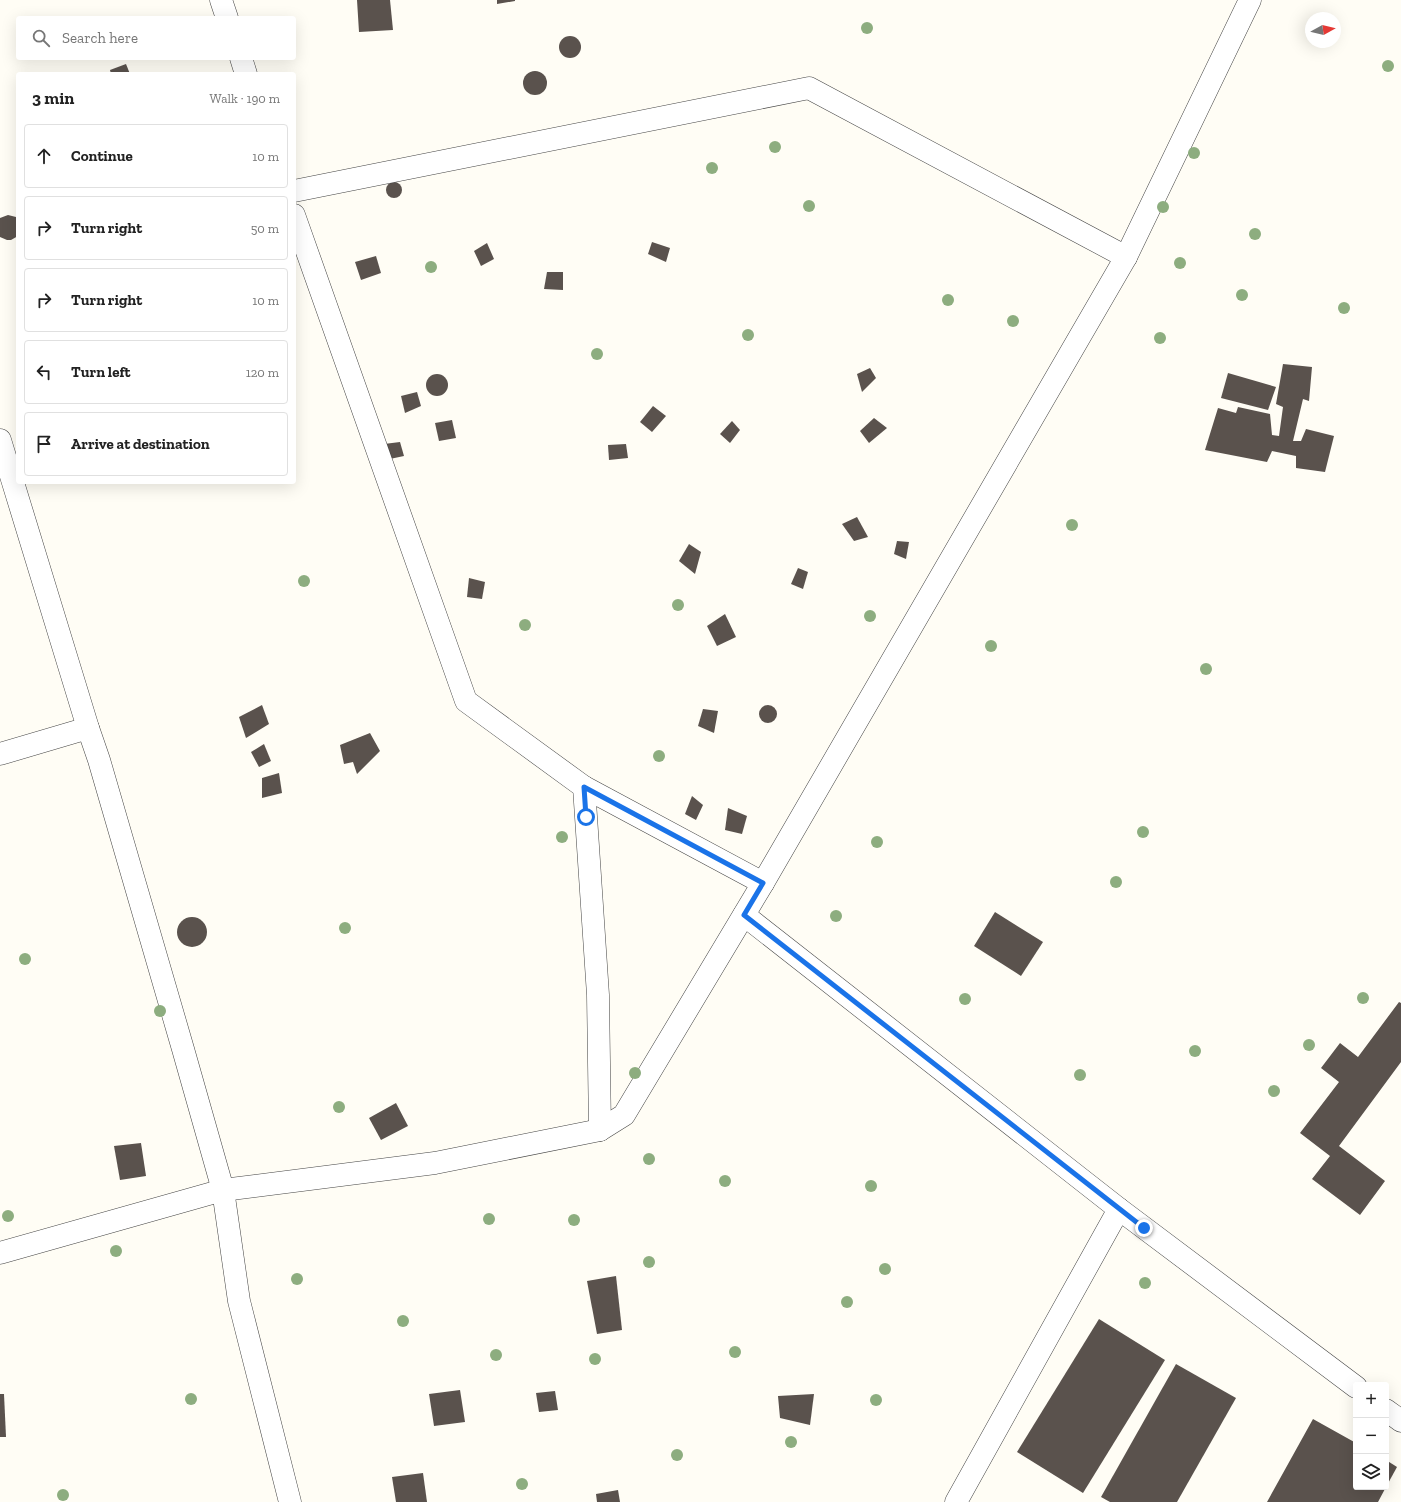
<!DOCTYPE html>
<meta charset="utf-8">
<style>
body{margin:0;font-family:"Zilla Slab",serif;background:#f6f6f6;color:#222}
.controls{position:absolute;right:12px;bottom:12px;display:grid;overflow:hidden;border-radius:4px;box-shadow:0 4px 16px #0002}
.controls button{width:36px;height:36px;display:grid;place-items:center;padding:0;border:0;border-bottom:1px solid #e0e0e0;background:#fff;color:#222;font:20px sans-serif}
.compass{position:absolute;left:1305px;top:12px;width:36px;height:36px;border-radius:50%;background:#fff;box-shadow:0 4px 16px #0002;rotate:82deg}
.stop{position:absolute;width:12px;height:12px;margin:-9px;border:3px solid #1a73e8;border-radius:50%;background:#fff}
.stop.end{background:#1a73e8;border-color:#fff;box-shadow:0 1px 4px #0008}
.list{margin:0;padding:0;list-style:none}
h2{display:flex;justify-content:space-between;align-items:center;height:52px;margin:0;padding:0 16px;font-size:17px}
h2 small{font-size:13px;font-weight:400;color:#767676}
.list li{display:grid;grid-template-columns:26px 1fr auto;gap:12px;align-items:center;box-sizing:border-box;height:64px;margin:0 8px 8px;padding:0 8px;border:1px solid #e0e0e0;border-radius:4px}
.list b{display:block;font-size:15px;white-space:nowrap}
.list em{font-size:13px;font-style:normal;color:#767676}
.icon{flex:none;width:22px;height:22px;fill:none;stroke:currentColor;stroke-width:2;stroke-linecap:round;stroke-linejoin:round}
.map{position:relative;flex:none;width:1401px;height:1502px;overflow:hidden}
.search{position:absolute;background:#fff;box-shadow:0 4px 16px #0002;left:16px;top:16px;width:280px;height:44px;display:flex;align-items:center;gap:10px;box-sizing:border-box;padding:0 14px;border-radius:4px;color:#767676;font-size:15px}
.panel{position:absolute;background:#fff;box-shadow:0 4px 16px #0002;left:16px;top:72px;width:280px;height:412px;border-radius:4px}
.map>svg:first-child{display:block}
.building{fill:#5a524d}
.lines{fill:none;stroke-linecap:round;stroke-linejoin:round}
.minor-casing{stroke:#444;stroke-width:23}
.minor{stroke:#fff;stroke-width:22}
.tree{fill:#8dad7f}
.route{stroke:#1a73e8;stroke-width:5}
</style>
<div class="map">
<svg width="1401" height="1502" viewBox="0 0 1401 1502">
<rect width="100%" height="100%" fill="#fffdf5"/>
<g class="building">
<path d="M357,0h33l3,30 -34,2z"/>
<path d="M497,0h18v1l-18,3z"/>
<circle cx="570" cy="47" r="11"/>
<path d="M126,64l4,10h-19l-1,-4z"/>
<circle cx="535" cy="83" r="12"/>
<circle cx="394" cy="190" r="8"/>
<path d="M8,215l8,2 2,2v17l-7,4h-4l-7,-3v-19z"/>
<path d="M652,242l18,6 -4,14 -18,-8z"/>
<path d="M487,243l7,16 -13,7 -7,-15z"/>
<path d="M376,256l5,17 -20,7 -6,-18z"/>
<path d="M547,272h16v18l-19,-1z"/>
<path d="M1283,364l29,3 -3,34 -6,-2 -10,42h8l5,-12 28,7 -9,36 -29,-4v-12l-24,-5 -5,11 -62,-12 13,-42 18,5 2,-6 32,7 2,21 7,1 4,-29 -7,-3z"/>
<path d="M870,368l6,10 -14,14 -5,-18z"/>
<path d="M1228,373l48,14 -8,23 -47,-12z"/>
<circle cx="437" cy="385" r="11"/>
<path d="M417,392l4,14 -16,7 -4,-17z"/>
<path d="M653,406l13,10 -14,16 -12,-10z"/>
<path d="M874,418l13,10 -18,15 -9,-12z"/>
<path d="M452,420l4,18 -17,3 -4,-18z"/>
<path d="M732,421l8,9 -10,13 -10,-9z"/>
<path d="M400,442l4,14 -19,4 -1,-16z"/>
<path d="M626,444l2,14 -19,2 -1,-15z"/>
<path d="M857,517l11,20 -14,4 -12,-17z"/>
<path d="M897,541l12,1 -3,17 -12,-5z"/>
<path d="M689,544l12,8 -6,22 -16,-13z"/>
<path d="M798,568l10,4 -5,17 -12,-5z"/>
<path d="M469,578l16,4 -3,17 -15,-2z"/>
<path d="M725,614l11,23 -19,9 -10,-20z"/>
<circle cx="768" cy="714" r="9"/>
<path d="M262,705l7,19 -23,14 -7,-21z"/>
<path d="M703,709l15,2 -4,22 -16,-7z"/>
<path d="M370,733l10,18 -23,23 -4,-12 -9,2 -4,-19z"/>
<path d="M264,744l7,17 -12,6 -8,-15z"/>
<path d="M279,773l3,20 -20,5v-20z"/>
<path d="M692,796l11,9 -7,15 -11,-6z"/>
<path d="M728,808l19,8 -5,18 -17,-4z"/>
<path d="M995,912l48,30 -22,34 -47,-30z"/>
<circle cx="192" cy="932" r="15"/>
<path d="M1399,1002l2,1v59l-62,84 46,35 -25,34 -48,-36 18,-23 -30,-23 39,-51 -18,-14 19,-25 18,14z"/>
<path d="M396,1103l12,23 -27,14 -12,-22z"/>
<path d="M141,1143l5,33 -26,4 -6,-34z"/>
<path d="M616,1276l6,54 -25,4 -10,-53z"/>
<path d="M1099,1319l66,41 -82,133 -66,-41z"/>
<path d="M1176,1364l60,34 -59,104h-67l-9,-5z"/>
<path d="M460,1390l5,32 -31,4 -5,-32z"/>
<path d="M555,1391l3,19 -19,2 -3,-19z"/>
<path d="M0,1394h4l2,43h-6z"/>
<path d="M814,1394l-4,31 -30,-7 -2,-22z"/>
<path d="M1313,1419l43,24v44h30l-8,15h-111z"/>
<path d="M1386,1460l11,7 -11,20z"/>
<path d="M423,1473l4,29h-31l-4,-25z"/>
<path d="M618,1490l2,12h-23l-1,-8z"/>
</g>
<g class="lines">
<g class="minor-casing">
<g id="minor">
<path d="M221,0l6,18"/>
<path d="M241,58l5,16"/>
<path d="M294,191l515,-103 317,169"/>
<path d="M294,215l172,486 118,86 14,208 2,135"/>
<path d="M0,440l88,288 11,32 84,289 40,141 16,111 51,201"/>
<path d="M0,754l88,-26"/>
<path d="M584,787l179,96"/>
<path d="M744,915l375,294 237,178"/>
<path d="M0,1253l223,-63 212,-27 165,-33 24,-15 139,-232 363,-626 124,-257"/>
<path d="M1386,1410l15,11"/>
<path d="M956,1502l163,-293"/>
</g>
</g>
<use href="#minor" class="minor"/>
</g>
<g class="tree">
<circle cx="867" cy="28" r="6"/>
<circle cx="1388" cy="66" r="6"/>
<circle cx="775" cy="147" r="6"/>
<circle cx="1194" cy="153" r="6"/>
<circle cx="712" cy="168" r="6"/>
<circle cx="809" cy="206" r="6"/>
<circle cx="1163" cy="207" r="6"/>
<circle cx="1255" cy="234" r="6"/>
<circle cx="1180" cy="263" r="6"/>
<circle cx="431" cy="267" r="6"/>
<circle cx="1242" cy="295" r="6"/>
<circle cx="948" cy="300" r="6"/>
<circle cx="1344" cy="308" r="6"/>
<circle cx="1013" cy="321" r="6"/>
<circle cx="748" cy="335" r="6"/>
<circle cx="1160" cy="338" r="6"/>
<circle cx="597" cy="354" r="6"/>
<circle cx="1072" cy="525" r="6"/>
<circle cx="304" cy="581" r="6"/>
<circle cx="678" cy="605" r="6"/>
<circle cx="870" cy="616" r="6"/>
<circle cx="525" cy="625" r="6"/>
<circle cx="991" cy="646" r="6"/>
<circle cx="1206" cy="669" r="6"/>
<circle cx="659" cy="756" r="6"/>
<circle cx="1143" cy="832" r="6"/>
<circle cx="562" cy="837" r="6"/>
<circle cx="877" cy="842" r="6"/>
<circle cx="1116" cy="882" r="6"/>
<circle cx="836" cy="916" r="6"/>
<circle cx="345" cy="928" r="6"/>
<circle cx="25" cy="959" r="6"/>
<circle cx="1363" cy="998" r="6"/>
<circle cx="965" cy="999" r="6"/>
<circle cx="160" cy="1011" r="6"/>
<circle cx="1309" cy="1045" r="6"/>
<circle cx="1195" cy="1051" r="6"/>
<circle cx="635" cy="1073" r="6"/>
<circle cx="1080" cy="1075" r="6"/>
<circle cx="1274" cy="1091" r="6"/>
<circle cx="339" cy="1107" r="6"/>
<circle cx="649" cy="1159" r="6"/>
<circle cx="725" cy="1181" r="6"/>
<circle cx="871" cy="1186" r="6"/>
<circle cx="8" cy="1216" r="6"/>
<circle cx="489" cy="1219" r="6"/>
<circle cx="574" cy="1220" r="6"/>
<circle cx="116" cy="1251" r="6"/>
<circle cx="649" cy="1262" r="6"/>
<circle cx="885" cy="1269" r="6"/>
<circle cx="297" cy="1279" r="6"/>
<circle cx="1145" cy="1283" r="6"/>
<circle cx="847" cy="1302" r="6"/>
<circle cx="403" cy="1321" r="6"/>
<circle cx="735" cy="1352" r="6"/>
<circle cx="496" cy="1355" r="6"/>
<circle cx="595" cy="1359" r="6"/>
<circle cx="191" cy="1399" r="6"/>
<circle cx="876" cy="1400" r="6"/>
<circle cx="791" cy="1442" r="6"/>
<circle cx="677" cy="1455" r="6"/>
<circle cx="522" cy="1484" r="6"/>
<circle cx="63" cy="1495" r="6"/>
</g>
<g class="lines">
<path class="route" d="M586,817l-2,-30 179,96 -19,32 400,313"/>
</g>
</svg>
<div class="controls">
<button>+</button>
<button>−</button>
<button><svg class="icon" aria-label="layers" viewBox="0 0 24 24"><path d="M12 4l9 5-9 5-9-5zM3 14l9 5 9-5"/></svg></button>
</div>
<svg class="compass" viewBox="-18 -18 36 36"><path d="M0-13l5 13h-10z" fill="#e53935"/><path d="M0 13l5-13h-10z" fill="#767676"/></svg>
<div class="stop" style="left:586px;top:817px"></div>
<div class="stop end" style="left:1144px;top:1228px"></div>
<div class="search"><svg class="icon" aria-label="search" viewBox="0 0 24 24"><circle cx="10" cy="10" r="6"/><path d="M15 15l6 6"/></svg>Search here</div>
<section class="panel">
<h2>3 min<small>Walk · 190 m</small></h2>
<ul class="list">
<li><svg class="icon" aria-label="ahead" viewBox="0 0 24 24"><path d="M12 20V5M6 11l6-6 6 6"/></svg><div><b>Continue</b></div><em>10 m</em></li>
<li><svg class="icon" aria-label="right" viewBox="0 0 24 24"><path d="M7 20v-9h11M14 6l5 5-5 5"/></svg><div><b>Turn right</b></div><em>50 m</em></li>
<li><svg class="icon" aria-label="right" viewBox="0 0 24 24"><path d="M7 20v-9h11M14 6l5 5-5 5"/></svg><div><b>Turn right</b></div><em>10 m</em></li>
<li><svg class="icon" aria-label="left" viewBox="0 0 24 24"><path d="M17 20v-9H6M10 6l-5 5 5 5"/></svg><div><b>Turn left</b></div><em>120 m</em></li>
<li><svg class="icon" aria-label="arrive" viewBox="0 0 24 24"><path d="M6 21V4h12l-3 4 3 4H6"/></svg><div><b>Arrive at destination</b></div></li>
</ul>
</section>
</div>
